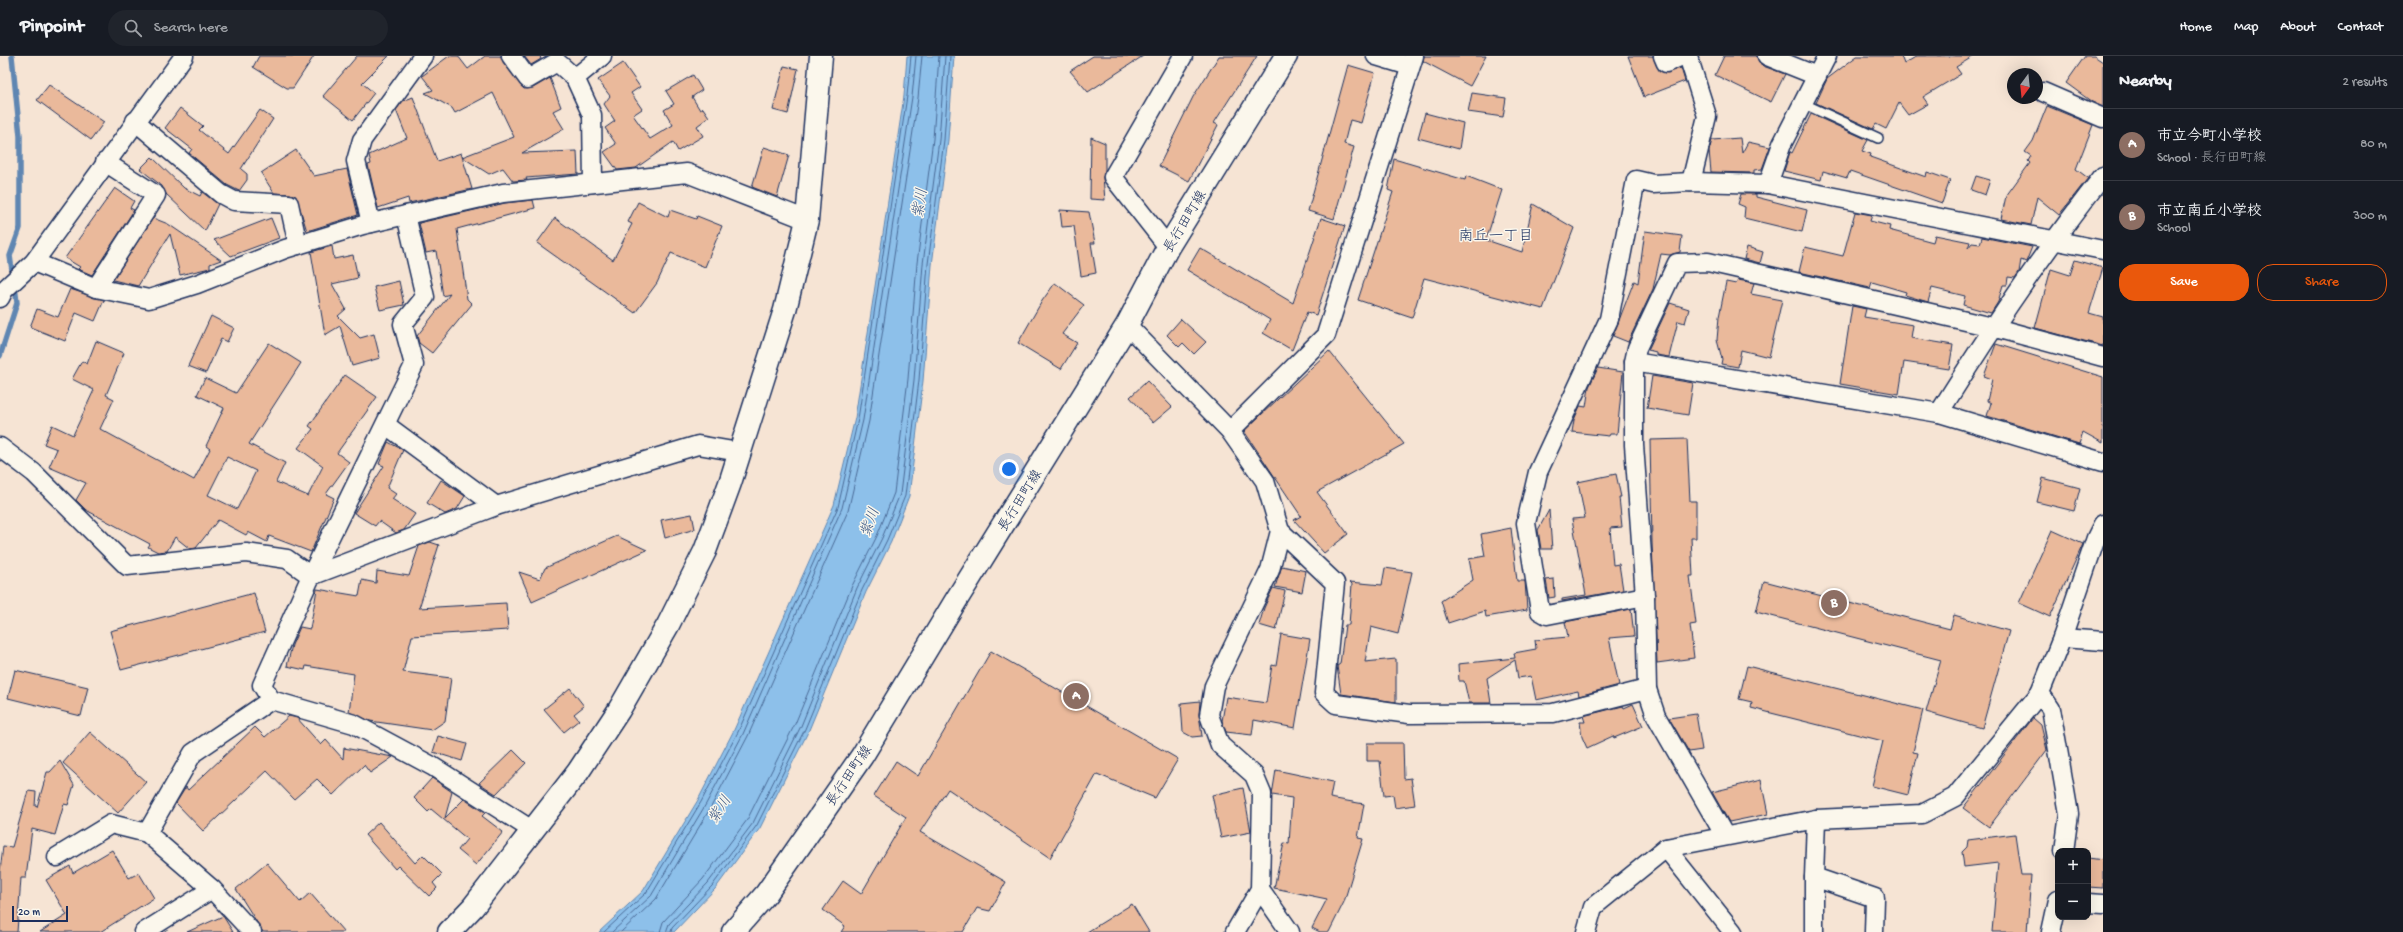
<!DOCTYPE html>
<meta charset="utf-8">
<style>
body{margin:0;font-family:"Gochi Hand","Klee One",sans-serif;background:#20242c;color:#f1f3f6}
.controls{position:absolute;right:12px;bottom:12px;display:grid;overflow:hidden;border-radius:8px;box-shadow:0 4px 16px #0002}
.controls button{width:36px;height:36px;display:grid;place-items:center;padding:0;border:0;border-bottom:1px solid #363941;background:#171b24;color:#f1f3f6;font:20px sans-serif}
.compass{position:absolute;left:2007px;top:12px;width:36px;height:36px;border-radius:50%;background:#171b24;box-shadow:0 4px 16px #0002;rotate:195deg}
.scale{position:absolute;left:12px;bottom:10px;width:56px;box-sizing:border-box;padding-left:4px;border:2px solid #1b2f5e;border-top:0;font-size:11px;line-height:14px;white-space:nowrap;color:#1b2f5e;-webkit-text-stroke:3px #fbf7ec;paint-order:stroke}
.you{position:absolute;left:1009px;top:413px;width:14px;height:14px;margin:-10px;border:3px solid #fff;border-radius:50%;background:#1a73e8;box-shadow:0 0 0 6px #1a73e833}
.badge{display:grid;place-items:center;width:26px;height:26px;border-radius:50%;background:#ea580c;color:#fff;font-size:13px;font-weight:700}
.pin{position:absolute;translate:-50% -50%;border:2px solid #fff;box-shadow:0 1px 4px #0006}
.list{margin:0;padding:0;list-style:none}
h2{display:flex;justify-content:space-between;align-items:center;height:52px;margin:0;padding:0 16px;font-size:17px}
h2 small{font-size:13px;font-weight:400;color:#9ea1a6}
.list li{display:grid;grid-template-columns:26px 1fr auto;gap:12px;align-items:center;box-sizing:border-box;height:72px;padding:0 16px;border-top:1px solid #363941}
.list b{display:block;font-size:15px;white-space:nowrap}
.list p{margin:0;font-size:13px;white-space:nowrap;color:#9ea1a6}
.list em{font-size:13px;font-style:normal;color:#9ea1a6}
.actions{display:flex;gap:8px;padding:12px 16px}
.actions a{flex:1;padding:9px 0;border:1px solid #ea580c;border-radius:16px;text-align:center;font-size:14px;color:#ea580c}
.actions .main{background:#ea580c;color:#fff}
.icon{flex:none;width:22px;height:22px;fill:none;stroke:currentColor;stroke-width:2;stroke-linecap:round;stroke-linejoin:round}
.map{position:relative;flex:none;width:2103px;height:876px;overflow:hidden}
header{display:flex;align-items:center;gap:24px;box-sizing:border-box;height:56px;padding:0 20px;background:#171b24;border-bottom:1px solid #363941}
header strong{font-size:19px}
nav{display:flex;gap:22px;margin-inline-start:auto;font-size:14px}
.search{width:280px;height:36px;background:#20242c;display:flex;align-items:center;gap:10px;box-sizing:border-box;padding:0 14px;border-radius:22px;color:#9ea1a6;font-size:15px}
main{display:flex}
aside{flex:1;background:#171b24}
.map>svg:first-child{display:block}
.water{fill:#8dc0ea;stroke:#5f86b2}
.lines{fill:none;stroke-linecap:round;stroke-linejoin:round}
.shore{stroke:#496996;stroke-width:1}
.stream{stroke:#5f86b2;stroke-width:5.5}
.building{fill:#eab99b;stroke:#1b2f5e;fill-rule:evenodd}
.lane-casing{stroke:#1b2f5e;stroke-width:12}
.street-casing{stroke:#1b2f5e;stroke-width:21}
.secondary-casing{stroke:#1b2f5e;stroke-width:25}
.primary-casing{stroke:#1b2f5e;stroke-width:25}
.lane{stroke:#fbf7ec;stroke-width:9}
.street{stroke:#fbf7ec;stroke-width:18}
.secondary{stroke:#fbf7ec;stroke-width:22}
.primary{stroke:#fbf7ec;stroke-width:22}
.labels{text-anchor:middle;stroke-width:3;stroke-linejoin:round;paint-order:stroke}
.street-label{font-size:14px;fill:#1b2f5e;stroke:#fbf7ec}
.water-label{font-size:15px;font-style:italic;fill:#3d5a88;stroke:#fbf7ec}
.neighbourhood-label{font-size:15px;fill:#1b2f5e;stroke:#fbf7ec}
</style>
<header>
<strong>Pinpoint</strong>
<div class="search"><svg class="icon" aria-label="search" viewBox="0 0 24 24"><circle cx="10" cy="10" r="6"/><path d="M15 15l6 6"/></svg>Search here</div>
<nav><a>Home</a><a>Map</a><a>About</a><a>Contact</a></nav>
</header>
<main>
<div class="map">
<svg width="2103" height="876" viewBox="0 0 2103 876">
<rect width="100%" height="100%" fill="#f6e4d4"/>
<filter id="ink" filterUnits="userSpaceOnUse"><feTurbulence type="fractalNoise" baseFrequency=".025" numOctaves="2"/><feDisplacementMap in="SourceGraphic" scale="8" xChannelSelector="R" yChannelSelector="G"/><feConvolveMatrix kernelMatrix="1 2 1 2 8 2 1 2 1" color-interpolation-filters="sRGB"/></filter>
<g filter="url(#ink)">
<path class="water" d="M907,0h47l-6,84 -16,125 -9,116 -14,115 -18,46 -25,50 -57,138 -49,98 -45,61 -41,43h-75l44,-41 55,-91 36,-70 100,-225 21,-87 49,-322z"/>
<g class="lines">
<g class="shore">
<path d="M604,876l42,-39 55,-91 37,-70 100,-225 20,-88 49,-323 4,-40"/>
<path d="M612,876l39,-36 55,-92 37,-70 99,-226 21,-88 49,-323 4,-41"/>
<path d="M621,876l35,-33 55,-92 37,-71 100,-225 21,-90 49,-323 4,-42"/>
<path d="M660,876l3,-10 40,-43 44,-59 48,-96 57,-138 25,-50 17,-43 14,-114 9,-116 16,-124 6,-83"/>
<path d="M666,876l3,-8 39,-41 45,-60 48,-97 56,-138 25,-50 18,-44 14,-114 9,-116 16,-124 6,-84"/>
<path d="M671,876l1,-4 40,-42 45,-61 48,-96 57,-139 25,-50 18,-44 14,-116 9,-116 16,-124 6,-84"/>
</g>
<g class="stream">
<path d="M12,0l8,80v92l-10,28 3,21"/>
<path d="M0,300l17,-53 -2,-17"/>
</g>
</g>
<g class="building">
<path d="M259,0h55l-21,32h-6l-34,-21z"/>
<path d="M357,0h32l-27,27 12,10 -21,27 -30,-24z"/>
<path d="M449,0h9l10,13 17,-13h16l2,6 21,27 9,-1 17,-10 11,29 -8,4 11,18 -42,24 55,-2 1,23 -52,4 1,2 -14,1 -10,-13 -14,6 -27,-17 52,-20 -21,-44 -38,20 -3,-5 -27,-15 8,-3 -11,-14z"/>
<path d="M524,0h16l1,3 -10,6z"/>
<path d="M1093,0h50l-55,36 -18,-21z"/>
<path d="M1219,0h38l-43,67 4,2 -29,56 -30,-15 34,-69z"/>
<path d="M1424,0h62l-16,30 -47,-25z"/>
<path d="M1628,0h25l4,11 7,6 17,-5 4,13 -41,16z"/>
<path d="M1724,0h33l2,6 4,4 22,8 -14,28 -56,-27z"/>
<path d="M1857,0h44l3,8 13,-8h57l-18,11 5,7 -38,23 5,7 -20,11 -9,-12 -13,26 -10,-5 -3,5 -57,-26 11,-24z"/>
<path d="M2085,0h9l9,6v45l-11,-5 -26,-19z"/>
<path d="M623,7l17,24 -9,6 11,16 -9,6 17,24 23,-14 -9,-15 10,-6 -8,-13 27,-16 9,15 -10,7 8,13 3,-2 6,9 -12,9 6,10 -25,15 -5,-9 -37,26 -19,2 -13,-18 12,-8 -11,-16 10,-7 -11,-17 6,-8 -12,-16z"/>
<path d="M1348,9l27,8 -14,50 -11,-3 -6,24 10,3 -20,72 -26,-8z"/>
<path d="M784,10l14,3 -10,45 -15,-4z"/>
<path d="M49,29l55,37 -13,18 -54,-40z"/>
<path d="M1472,37l34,5 -3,19 -35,-5z"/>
<path d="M413,41l24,64 24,-8 11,36 -63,14 -1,-5 -30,10 -10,-43 3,-1 -2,-9 38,-17 -11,-28 7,-9z"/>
<path d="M2047,50l46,19 -17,44 12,9 -29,37 -22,-18 -6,28 -30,-6 5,-23 24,-33 -2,-2 3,-5 -6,-4 8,-11z"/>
<path d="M180,52l23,18 -4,4 30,24 31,-44 13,9 -32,50 6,5v6l-8,11 -12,-6 -38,-32 3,-4 -27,-21z"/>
<path d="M1425,57l38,10 -4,26 -41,-11z"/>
<path d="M1811,58l57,26 -6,11 9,3 -1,3 56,20 1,-5 23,8 -8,23 -92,-32 -3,7 -24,-7 -2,9 -37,-9 6,-19 2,1z"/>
<path d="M1091,81l14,6v27l-2,7 2,23 -15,-1z"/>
<path d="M1740,82l2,15 6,-11 22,5 -8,22 -8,1v3l-43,-1 -2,-21 3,-11z"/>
<path d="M764,91l25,8 -12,42 -25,-10z"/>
<path d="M296,94l18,26 33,-7 11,46 -51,16 -11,-35 -6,-2 -16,-1 -13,-20z"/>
<path d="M152,101l32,31 16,8 2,-4 16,12 -13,27 -39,-37 -4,-8 -22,-17z"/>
<path d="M1394,103l71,21 1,-4 36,14 -16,50 36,12 11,-48 41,24 -31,81 -119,-31 -12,40 -54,-18 35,-108 -5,-2z"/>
<path d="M1976,120l14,4 -5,15 -14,-5z"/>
<path d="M115,132l19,13 -4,7 4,2 -42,65 -14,-6 2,-2 -15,-9z"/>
<path d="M1741,138h15v3l51,13 -5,22 -58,-14 1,-11 -7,-3z"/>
<path d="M533,144l2,8 -78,21 10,70 5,5 -40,49 -13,-10 -2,-7 33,-42 -7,2 -7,-45 -10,2 -7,-30 86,-20z"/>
<path d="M638,146l30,15 2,-7 26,9 1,-3 25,10 -17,41 -34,-14 -14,30 -22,30 -98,-70 18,-25 58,42 19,-36 -4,-2z"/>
<path d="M1060,154l29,2 6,31h-4l5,30 -15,3 -7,-50 -12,1z"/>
<path d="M1855,156l17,3 -2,6 20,5 -1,4 44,12 2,-7 35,7 -2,6 4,-5 8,1 2,-7 50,10 -6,15 -5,-2 -2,12 -4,6 -7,-1 -1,8h-4l-5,17 -7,11 -28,-8 2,-9 -33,-8 -4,14 -23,-7 1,-3 -34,-10 -2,6 -71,-16 6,-25 38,9z"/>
<path d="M153,162l15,6 53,36 -11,4v4l-30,7 -10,-41 -32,52 -25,-6z"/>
<path d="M271,162l8,20 -48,18 -17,-16z"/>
<path d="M1321,162l24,8 -29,89 -9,-3 -15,38 -29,-17 7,-13 -83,-50 13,-22 93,55z"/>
<path d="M1645,175l37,5 -2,16 -10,3 -9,-1 -8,35 -25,53 -15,-6 21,-55 4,2z"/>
<path d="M332,190l2,13 19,-4 5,23 -26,6 14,25 -8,7 22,22 14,-4 6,24 -28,8 -12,-40 -15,9 -14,-83z"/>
<path d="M1747,191l16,5 -3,11 -16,-4z"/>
<path d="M2075,204l28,8 -14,45 14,4v29l-68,-18 16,-59 19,6z"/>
<path d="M1738,224l16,3 -3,11 31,6 -13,57 -28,-7 -3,17 -17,-3 1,-5 -5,-19 2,-23 7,-35 10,2z"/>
<path d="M399,225l5,24 -24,5 -6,-23z"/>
<path d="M1055,227l29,22 -22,29 15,9 -16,26 -43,-26 24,-42z"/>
<path d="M70,233l34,11 -9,21 -19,-8 -11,28 -35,-14 7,-18 21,8z"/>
<path d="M1670,247l19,6 -4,14 -7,-2 -9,36 -13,-2v-3l-8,-2z"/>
<path d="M1852,250l14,3 -2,8 49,8 -2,13 42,7 -4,24 -45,-7 -5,32 -59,-10z"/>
<path d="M211,260l23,12 -7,14 -6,-3 -15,34 -18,-7z"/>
<path d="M1181,263l25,23 -12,12 -11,-11 -4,4 -12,-12z"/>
<path d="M96,285l28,12 -18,42 8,4 -14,30 94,51 16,-31 -4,-3 18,-38 -27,-13 8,-17 31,15 33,-50 32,20 -52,81 36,19 -9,19 32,14 15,-30 -25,-18 15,-19 -4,-3 36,-51 32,22 -40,56 12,9 -23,32 8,4 -23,54 -42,-16 -2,6 -19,-10 -2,3 -28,-15 -22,28 -6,1 -15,-12 -8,14 -9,1 -10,-5 2,-3 -64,-34 -10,-10 10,-17 -37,-16 8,-18 -13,-5 8,-19 21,10 21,-45 -22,-11 10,-18 5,3zM227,401l29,14 -19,38 -29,-14z"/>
<path d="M1996,288l107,33v66l-20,-11 -4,12 -92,-28 4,-13 -4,-2 5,-22 -8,-3z"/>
<path d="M1329,295l75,93 -87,48 31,42 -24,19 -30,-33 7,-4 -57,-85z"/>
<path d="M1598,312l25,4 -6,62h-7l-1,2 -37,-4 2,-12 6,-14 6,1 3,-20z"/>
<path d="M1652,320l41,7 -5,32 -41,-7z"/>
<path d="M1147,325l25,26 -19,16 -23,-26z"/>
<path d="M1687,383l3,62h6v37h-5l2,38h-3l6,48 -6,1 4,33 -37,5 -5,-120 -2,-103z"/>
<path d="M388,386l15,8 -16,38 9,6 -4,5 23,15 -11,16 -8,3 -17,-12 -4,5 -21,-13 30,-47 -5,-2z"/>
<path d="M1616,418l5,23h-2l3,30 -12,1 3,37 6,-1 4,26 -61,11v-2l24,-4 -14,-76 13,-1 -7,-36z"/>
<path d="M2043,422l37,10 -6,23 -37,-9z"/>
<path d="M441,424l24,16 -8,13 -12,5 -18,-11z"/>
<path d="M1549,454l3,39h-11l-3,-19z"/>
<path d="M692,458l3,15 -30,9 -4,-18z"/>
<path d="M1511,472l6,53h8l2,29 -41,7 -1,-6 -37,12 -7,-22 32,-21 -4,-21 16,-3 -4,-22z"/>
<path d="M2052,474l31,14 -33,73 -31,-14z"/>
<path d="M617,480l30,14 -115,52 -13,-30 21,7 5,-11z"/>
<path d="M430,486l9,3 -20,63 87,-5 2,27 -96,6 -9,36 48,6 -6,43 -13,9 -62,-9 -21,-9 5,-38 -48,-8 -1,4 -18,-4 5,-21 8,-18 10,2 7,-40 42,7 3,-16 14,3 1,-12 32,5 10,-30z"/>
<path d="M1282,510l24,5 -4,21 -27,-5z"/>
<path d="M1385,512l27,4 -14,62 -27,-7 -6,35 31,-3v43l-55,-8 -4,-28 3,-2 5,-39h4l3,-41 -2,-2 32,3z"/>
<path d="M1554,523l1,18 -6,1 -3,-18z"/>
<path d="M1764,525l186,48 4,-14 55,16 -27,97 -56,-16 15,-52 -185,-48z"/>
<path d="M1273,532l12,3 -9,39 -17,-5 5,-17z"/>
<path d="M254,537l11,39 -144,38 -11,-39z"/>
<path d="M1631,553l3,27 -25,2 10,47 -40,11 -1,-5 -42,9 -5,-24 -13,2 -3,-18 -28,18 4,25h-22l-5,-22h-5l-1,-17 57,-6 -1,-5 22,-4 -1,-9 33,-3 -3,-15z"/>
<path d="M1281,578l29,5 -15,89 -41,-8 -2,15 -26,-3 -4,-11 4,-24 40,6 6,-38 4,1z"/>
<path d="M991,595l187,108 -23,39 -58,-24 -47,84 -102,-69 -28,43 86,50 -16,29 -13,-3 -14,24h-122l4,-6 -22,-16 20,-29 18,13 45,-77 -32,-21 22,-35 22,15z"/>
<path d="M1747,610l176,44 -10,42 5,1 -10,42 -36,-9 11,-45 -132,-33 1,-6 -13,-3z"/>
<path d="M15,614l73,17 -7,29 -73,-18z"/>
<path d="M570,632l14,18 -10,8 5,6 -15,12 -20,-23z"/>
<path d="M1200,645l-1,13 3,22 -10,1 -9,-5 -2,-29z"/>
<path d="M1633,648l10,22 -29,12 -1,-2 -26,12 -5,-11 -2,-15h5l-2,-6 40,-10 1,2z"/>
<path d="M1696,658l6,36 -13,2 -20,-34z"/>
<path d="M289,660l8,2 24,27 5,-5 17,19 1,-11 49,9 -23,16 -6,-8 -31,30 -16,-16 -23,20 -27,-28 -64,60 -27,-28 10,-16 2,3 67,-63 10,10z"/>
<path d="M2033,662l8,7 6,25 -58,77 -26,-19z"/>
<path d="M90,676l56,50 -28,31 -55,-50z"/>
<path d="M438,680l29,8 -5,17 -29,-9z"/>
<path d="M1367,687h36l1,36 7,-1 4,27 -20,3 -2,-13 -9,1 -4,-35h-13z"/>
<path d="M513,694l13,13 -30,31 -17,-11z"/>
<path d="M60,705l14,24 -6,20 -4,-1 -9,31 -23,-6 -6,49h-5l-4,54h-17v-61l3,-25 9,1 16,-56 8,1 -1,14 2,1 10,-35h3z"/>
<path d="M1276,714l57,12 -3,16 34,6 -6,34 5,1 -19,63 -15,30h-9l-8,-4 15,-29 -53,-11 10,-45 5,1 3,-46 -20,-3z"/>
<path d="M432,722l20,14 -7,26 19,-19 21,14 -3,3 21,16 -27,33 -18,-15 9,-11 -36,-30 -3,3 -14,-14z"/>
<path d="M1761,724l7,34 -39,8 -17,-30z"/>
<path d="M1243,732l8,44 -30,6 -9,-43z"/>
<path d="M379,766l36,41 8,-8 19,19 -9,9 4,5 -8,8 -31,-30 -3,3 -30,-34z"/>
<path d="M2015,778l6,41h10l-4,57h-35l6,-69 -34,4 -2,-15 5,-5 1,-7z"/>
<path d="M112,794l17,28 10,-5 15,25 -54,34h-60l27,-17 -21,-35 24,-14 3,7z"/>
<path d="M2088,802l15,2v28l-15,-1z"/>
<path d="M267,807l33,39 10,-9 34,39h-81l-27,-43z"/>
<path d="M1132,848l17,28h-62z"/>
<path d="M223,860l10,16h-46z"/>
</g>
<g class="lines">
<g class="lane-casing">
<path id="lane" d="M1802,47l76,35"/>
</g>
<g class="street-casing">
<g id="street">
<path d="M511,0l17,23 29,-17 18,16 17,37 1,68"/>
<path d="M1376,0l33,10"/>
<path d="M1663,0l3,7 16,-7"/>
<path d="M1688,0l19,60 -16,66"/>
<path d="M1767,0l50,20"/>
<path d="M575,22l27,-22"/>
<path d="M2043,36l60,26"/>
<path d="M135,65l86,73 13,7 55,3 9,41"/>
<path d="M1768,128l14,-40 45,-88"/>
<path d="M406,159l19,82 -22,27 11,41 -103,211 -49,109 9,15 83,24 78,42 100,64"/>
<path d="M371,167l-15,-62 6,-21 61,-84"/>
<path d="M1168,191l-55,-70 70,-121"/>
<path d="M34,206l62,26 53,11 48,-15 88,-35 78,-24 43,-10 97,-22 184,-20 120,47"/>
<path d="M96,232l60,-93 -51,-33"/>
<path d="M0,242l4,-8 30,-28 150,-206"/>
<path d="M1127,269l103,106 35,50 15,50 55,52 -11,110 12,11 73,10 144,-1 94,-24"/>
<path d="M1634,306l305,51 164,49"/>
<path d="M1939,357c51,-82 104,-161 164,-237"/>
<path d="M386,369l110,81"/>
<path d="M1230,375l96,-96 88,-279"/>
<path d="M0,391l34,26 93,93 119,-13 41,6 24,17 185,-70 202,-61 41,7"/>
<path d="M1645,540l-98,19 -7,-4 -14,-88 12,-51 71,-153 27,-139 17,4 38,-2 77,2 335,66"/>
<path d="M2062,582l41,3"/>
<path d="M1816,763l-2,58 61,21 -1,34"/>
<path d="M147,777l46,-80 78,-53"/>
<path d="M1725,780l-69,-120 -9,-27 -2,-93 -11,-151v-83l3,-14 40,-85 31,-1 284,65 111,30"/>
<path d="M1666,792l67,84"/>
<path d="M2064,795l5,-37 -18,-105 -11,-16 22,-55 34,-100 7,-14"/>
<path d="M57,801l54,-33 36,9 65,56"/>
<path d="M1260,833l30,43"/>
<path d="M2088,847l15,1"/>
<path d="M144,876l68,-43 40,43"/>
<path d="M1235,876l25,-43 2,-95 -8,-19 -34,-30 -11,-30 5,-29 56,-116 10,-39"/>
<path d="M1586,876l7,-25 73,-59 150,-29 106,-5 33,-17 85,-104"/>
<path d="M1814,876v-55"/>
<path d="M2051,876l7,-32"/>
</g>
</g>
<g class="secondary-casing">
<path id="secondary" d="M449,876l24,-25 105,-135 41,-62 49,-85 37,-74 25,-68 55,-173 22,-90 14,-164"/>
</g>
<g class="primary-casing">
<path id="primary" d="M733,876l33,-38 96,-138 93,-154 172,-277 41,-78 118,-191"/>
</g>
<use href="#lane" class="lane"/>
<use href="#street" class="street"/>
<use href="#secondary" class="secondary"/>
<use href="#primary" class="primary"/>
</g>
</g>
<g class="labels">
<g class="street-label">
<text transform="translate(1184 165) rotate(-59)" y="5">長行田町線</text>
<text transform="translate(1019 444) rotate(-58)" y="5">長行田町線</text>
<text transform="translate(848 719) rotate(-56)" y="5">長行田町線</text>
</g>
<g class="water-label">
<text transform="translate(919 147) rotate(-81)" y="5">紫川</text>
<text transform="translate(869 466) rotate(-70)" y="5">紫川</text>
<text transform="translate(719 753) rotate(-58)" y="5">紫川</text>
</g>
<g class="neighbourhood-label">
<text x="1496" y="184">南丘一丁目</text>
</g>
</g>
</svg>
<div class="controls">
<button>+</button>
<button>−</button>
</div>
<svg class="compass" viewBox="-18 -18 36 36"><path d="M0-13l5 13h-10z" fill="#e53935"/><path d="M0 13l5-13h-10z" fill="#9ea1a6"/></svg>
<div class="scale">20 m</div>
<div class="you"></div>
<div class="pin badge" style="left:1076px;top:640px;background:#8d6e63">A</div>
<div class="pin badge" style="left:1834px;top:547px;background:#8d6e63">B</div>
</div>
<aside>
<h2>Nearby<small>2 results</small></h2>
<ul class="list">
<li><span class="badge" style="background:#8d6e63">A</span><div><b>市立今町小学校</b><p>School · 長行田町線</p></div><em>80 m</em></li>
<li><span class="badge" style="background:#8d6e63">B</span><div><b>市立南丘小学校</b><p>School</p></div><em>300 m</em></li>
</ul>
<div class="actions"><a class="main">Save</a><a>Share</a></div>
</aside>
</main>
